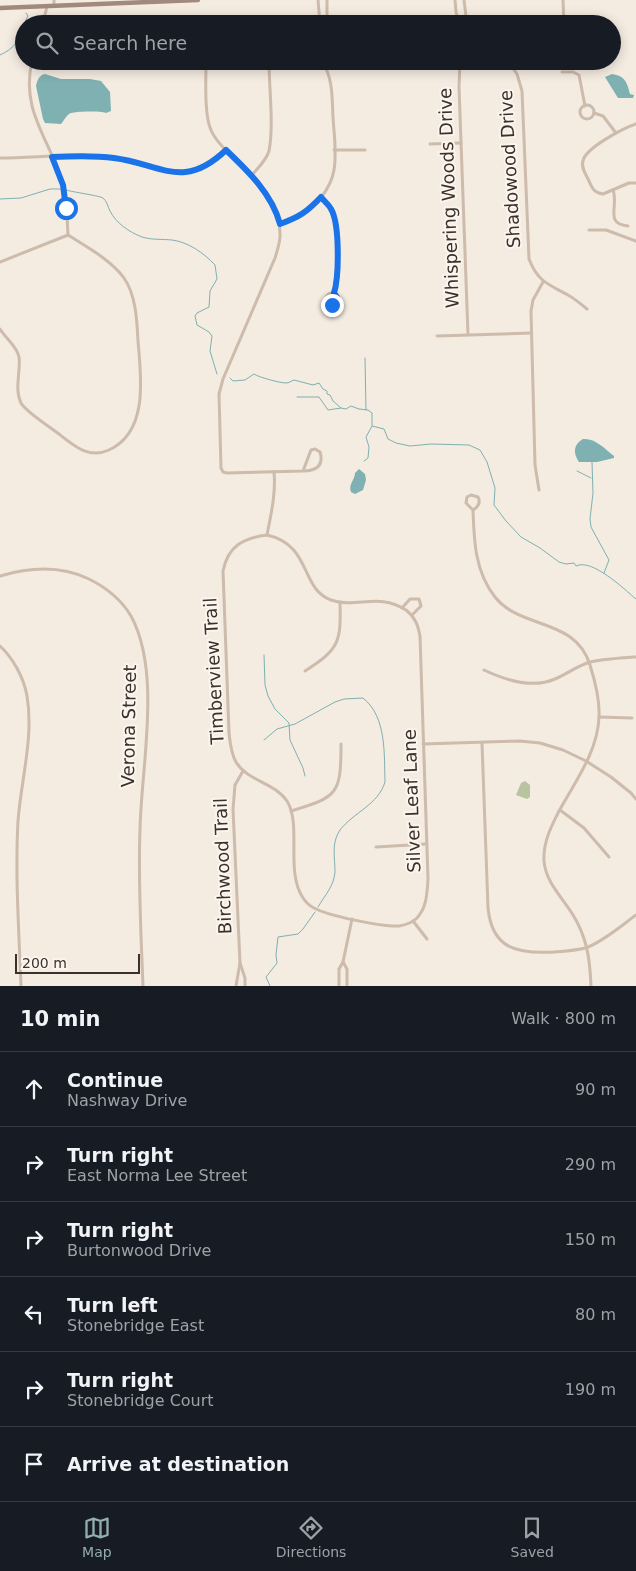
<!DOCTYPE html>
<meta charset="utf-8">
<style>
body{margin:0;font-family:"DejaVu Sans",sans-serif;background:#20242c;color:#f1f3f6}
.scale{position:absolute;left:15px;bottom:12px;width:125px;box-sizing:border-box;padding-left:5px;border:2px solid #3b302b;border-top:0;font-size:14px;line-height:18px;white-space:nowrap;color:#3b302b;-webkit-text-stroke:4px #fbf5ee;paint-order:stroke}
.stop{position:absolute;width:15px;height:15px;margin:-11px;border:4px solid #1a73e8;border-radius:50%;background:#fff}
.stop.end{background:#1a73e8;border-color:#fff;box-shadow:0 1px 5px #0008}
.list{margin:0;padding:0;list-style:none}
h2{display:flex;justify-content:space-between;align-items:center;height:65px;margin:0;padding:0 20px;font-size:21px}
h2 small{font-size:16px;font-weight:400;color:#9ea1a6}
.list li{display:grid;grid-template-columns:32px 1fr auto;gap:15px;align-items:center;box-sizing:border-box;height:75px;padding:0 20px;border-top:1px solid #363941}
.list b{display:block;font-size:19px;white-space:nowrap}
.list p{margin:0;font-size:16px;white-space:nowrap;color:#9ea1a6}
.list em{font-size:16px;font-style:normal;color:#9ea1a6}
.icon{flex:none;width:28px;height:28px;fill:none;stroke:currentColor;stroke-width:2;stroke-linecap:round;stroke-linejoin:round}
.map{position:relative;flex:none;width:636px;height:986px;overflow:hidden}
.search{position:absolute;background:#171b24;box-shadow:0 2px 12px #0003;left:15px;right:15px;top:15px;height:55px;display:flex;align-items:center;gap:12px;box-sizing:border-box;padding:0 18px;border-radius:28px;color:#9ea1a6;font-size:19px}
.sheet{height:515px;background:#171b24}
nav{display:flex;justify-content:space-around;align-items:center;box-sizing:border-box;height:70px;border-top:1px solid #363941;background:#171b24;font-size:14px;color:#9ea1a6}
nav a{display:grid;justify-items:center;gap:2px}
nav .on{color:#92aeb2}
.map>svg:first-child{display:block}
.green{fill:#b8c4a0}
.water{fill:#7fb0b2}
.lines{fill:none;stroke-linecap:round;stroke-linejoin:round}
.stream{stroke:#7fb0b2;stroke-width:1}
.street{stroke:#cdbbac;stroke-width:3}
.secondary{stroke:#a18a7d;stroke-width:4.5}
.route{stroke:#1a73e8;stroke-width:6}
.labels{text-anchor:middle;stroke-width:4;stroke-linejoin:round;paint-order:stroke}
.street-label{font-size:18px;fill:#3b302b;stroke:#fbf5ee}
</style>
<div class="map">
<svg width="636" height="986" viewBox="0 0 636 986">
<rect width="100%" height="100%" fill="#f4ebe1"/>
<path class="green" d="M525,781l5,4v12l-3,2 -11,-4 5,-12z"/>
<g class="water">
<path d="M45,74l16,5h29l11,2 9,11 1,19 -5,2c-6,-2 -32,-2 -37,1 -4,3 -5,7 -8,10l-16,-1 -2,-4 -7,-33c1,-5 3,-11 9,-12z"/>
<path d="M612,74c13,2 15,8 18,20l4,1 -1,3h-15l-13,-21z"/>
<path d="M583,439c12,-1 21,9 31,17v2l-17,4h-18c-6,-9 -6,-17 4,-23z"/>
<path d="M359,469l6,5 1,6 -3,10 -8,4 -4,-2c-3,-8 4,-12 4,-19z"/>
</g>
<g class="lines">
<g class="stream">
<path d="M24,24l4,-8 -2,-3"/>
<path d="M0,55c14,-6 21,-16 24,-30"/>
<path d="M66,190c6,2 35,6 37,8 4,3 5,9 7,13 6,12 19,21 32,26 10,3 20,2 30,3 16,2 32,13 43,25l2,14 -7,12 -1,16 -12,6 -2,3 2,9 12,7 3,4 -2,15 7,23"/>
<path d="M0,199l21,-1 29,-9h10"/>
<path d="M365,358l1,52"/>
<path d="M230,378l3,3 12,-1 9,-6c4,3 26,9 32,9 3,0 5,-2 8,-3l19,5 6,-2 4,6 4,2v3l3,1 3,6 8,7"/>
<path d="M297,397h22l9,13 13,-2 5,1 5,-3 8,3 9,1 4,3v12"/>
<path d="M372,426l12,3 4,10 8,4 14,3 21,-2 38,1 11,5 7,12 8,26 -1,17 12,16 15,16 19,11 19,14 7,2 8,-1 2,3c16,-8 48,23 60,33"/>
<path d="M364,461l4,-3 1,-11 -3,-10 6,-11"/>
<path d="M592,462l1,31 -3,26 1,8 18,33 -5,13"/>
<path d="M577,471l14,7"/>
<path d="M264,655l1,30 3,11 7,13 14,14 1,17 13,28 2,8"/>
<path d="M264,740l13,-11 18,-5 40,-22 9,-3 19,-1c24,19 21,57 22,84 -7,23 -31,30 -45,48 -9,13 -5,28 -5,42 -1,14 -10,23 -17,35"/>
<path d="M270,986l-4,-9 11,-14 -1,-8 2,-18 20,-3 5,-5 12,-17"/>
</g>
<g class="street">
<path d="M54,0v6"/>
<path d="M318,0l2,24"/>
<path d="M327,0v24"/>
<path d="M455,0l1,12 3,12"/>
<path d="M464,0l3,24"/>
<path d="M563,0l1,24"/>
<path d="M43,24l4,-18"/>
<path d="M32,61c-12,51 19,79 31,124 4,16 4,33 5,50"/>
<path d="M206,61c0,18 -2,54 5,69 5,12 17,22 27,32 19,18 43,45 42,74 0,7 -3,15 -5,22l-52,121 -4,15 2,74 2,4 4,1 76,-2 8,-21 4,-1 5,3c4,13 -3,19 -17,19"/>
<path d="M460,61l-1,26 9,248"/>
<path d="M508,61l9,13 5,17 7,168c9,23 19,25 39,36 7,4 13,9 19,14"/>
<path d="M562,72h11l6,3 6,31"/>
<circle cx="587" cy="112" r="7"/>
<path d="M594,113l9,3 13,17"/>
<path d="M636,124c-12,4 -51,24 -53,37 -2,6 2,12 5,18 4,8 5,14 15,15l26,-11h7"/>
<path d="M430,144l31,-1"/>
<path d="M334,150h31"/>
<path d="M0,158c38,0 78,-6 115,0 23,4 47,17 71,14 17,-1 28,-10 40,-21"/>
<path d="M251,176c7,-8 15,-15 18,-25 5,-26 0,-63 0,-90"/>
<path d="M613,190c6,16 -9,34 15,36"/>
<path d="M321,197c3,4 8,8 10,12 9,15 8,68 3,84"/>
<path d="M280,224c5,-2 12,-4 18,-6 16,-9 33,-29 36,-48 3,-17 0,-36 -1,-53 -1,-20 0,-39 -11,-56"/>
<path d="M589,230h17l30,11"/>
<path d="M0,262l68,-27"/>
<circle cx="332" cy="299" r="6"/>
<path d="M0,329c6,10 17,17 19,28 2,14 -5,32 2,46 5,9 29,24 38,31 15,12 30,25 50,16 40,-18 32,-74 29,-109 -1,-20 -2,-46 -14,-63 -13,-18 -37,-31 -56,-43"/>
<path d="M437,336l94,-3"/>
<path d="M539,490l-4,-25 -4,-154 2,-11 10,-18"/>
<path d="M473,510l-7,-7 1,-6 4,-2 7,2c3,6 0,10 -5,13 1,31 2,62 22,87 26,33 80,20 95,68 5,16 10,35 9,52 -1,34 -24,65 -40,94 -8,16 -16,31 -15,50 2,25 24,41 34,63 10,20 12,39 13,62"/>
<path d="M267,535c45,10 33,54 64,65 26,9 47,-8 75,10 9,7 12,15 14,26l8,243c-1,14 -1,28 -11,39 -4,4 -12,7 -18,8 -17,1 -70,-10 -85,-18 -4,-2 -9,-7 -11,-10 -18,-27 -1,-73 -16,-97 -13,-19 -40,-20 -51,-39 -5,-8 -6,-19 -7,-29l-6,-162c5,-25 20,-33 44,-36z"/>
<path d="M267,535c4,-21 9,-41 7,-63"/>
<path d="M0,576c30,-9 60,-11 89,3 16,8 32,20 42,37 31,57 10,151 9,214 -2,52 1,104 3,156"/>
<path d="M402,608l8,-9h9l2,7 -9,9"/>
<path d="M0,646c13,12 24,32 27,50 7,41 -6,84 -9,125 -3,55 1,110 3,165"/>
<path d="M484,670c21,10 48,19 71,9 12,-5 22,-13 35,-17 15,-3 31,-4 46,-5"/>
<path d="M305,671c35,-22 36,-30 35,-69"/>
<path d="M599,717l33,1"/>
<path d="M482,743l6,165c4,41 29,46 66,44 10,-1 23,-1 34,-5 17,-7 33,-21 48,-32"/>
<path d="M423,744l97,-3 20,2 23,7 23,11 25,16 20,16 5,6"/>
<path d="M560,810l24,18 25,29"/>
<path d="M291,811c47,-14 50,-17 50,-67"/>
<path d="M376,847l50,-3"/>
<path d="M413,921l14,18"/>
<path d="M343,962l4,7v17"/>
<path d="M240,963l5,15v8"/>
<path d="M236,986l4,-23 -7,-154 2,-24 8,-14"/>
<path d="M339,986v-17l4,-7 9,-43"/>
</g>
<path class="secondary" d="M0,8l198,-8"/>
</g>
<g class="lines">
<path class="route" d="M66,208l-3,-23 -11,-28c20,-1 41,-2 62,1 47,6 69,33 112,-8 22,21 46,44 54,74 19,-7 27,-12 41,-27 3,4 8,8 10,12 9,15 8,68 3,84l4,6 -2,4 -4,2"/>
</g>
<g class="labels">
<g class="street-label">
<text transform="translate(510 169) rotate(-93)" y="6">Shadowood Drive</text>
<text transform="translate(449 198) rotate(-92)" y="6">Whispering Woods Drive</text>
<text transform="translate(214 671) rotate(-93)" y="6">Timberview Trail</text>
<text transform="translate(129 726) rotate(-89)" y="6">Verona Street</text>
<text transform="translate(412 801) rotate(-92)" y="6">Silver Leaf Lane</text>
<text transform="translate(223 866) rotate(-92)" y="6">Birchwood Trail</text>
</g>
</g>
</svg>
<div class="scale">200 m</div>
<div class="stop" style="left:66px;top:208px"></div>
<div class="stop end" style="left:332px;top:305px"></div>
<div class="search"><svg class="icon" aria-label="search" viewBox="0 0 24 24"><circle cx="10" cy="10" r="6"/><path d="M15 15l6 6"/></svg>Search here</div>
</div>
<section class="sheet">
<h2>10 min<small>Walk · 800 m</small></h2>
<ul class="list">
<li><svg class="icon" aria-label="ahead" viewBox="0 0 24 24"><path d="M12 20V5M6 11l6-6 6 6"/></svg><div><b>Continue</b><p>Nashway Drive</p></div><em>90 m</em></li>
<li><svg class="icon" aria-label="right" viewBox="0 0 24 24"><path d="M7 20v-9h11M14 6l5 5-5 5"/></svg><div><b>Turn right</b><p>East Norma Lee Street</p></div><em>290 m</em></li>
<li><svg class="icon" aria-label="right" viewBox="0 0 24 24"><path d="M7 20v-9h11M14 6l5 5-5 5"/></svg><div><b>Turn right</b><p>Burtonwood Drive</p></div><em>150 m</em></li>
<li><svg class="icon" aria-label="left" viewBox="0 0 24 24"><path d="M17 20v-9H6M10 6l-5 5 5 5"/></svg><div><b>Turn left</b><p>Stonebridge East</p></div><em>80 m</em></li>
<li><svg class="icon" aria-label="right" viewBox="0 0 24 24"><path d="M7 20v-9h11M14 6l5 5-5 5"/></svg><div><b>Turn right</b><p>Stonebridge Court</p></div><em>190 m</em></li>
<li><svg class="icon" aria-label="arrive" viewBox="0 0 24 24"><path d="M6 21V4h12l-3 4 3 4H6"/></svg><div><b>Arrive at destination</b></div></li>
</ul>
</section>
<nav>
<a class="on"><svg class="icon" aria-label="map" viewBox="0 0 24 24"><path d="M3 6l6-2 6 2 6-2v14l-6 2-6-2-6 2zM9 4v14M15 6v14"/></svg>Map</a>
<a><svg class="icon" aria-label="directions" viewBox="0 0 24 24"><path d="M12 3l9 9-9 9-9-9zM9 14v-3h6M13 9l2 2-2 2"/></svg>Directions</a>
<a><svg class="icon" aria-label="saved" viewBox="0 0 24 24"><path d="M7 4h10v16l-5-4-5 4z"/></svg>Saved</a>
</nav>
